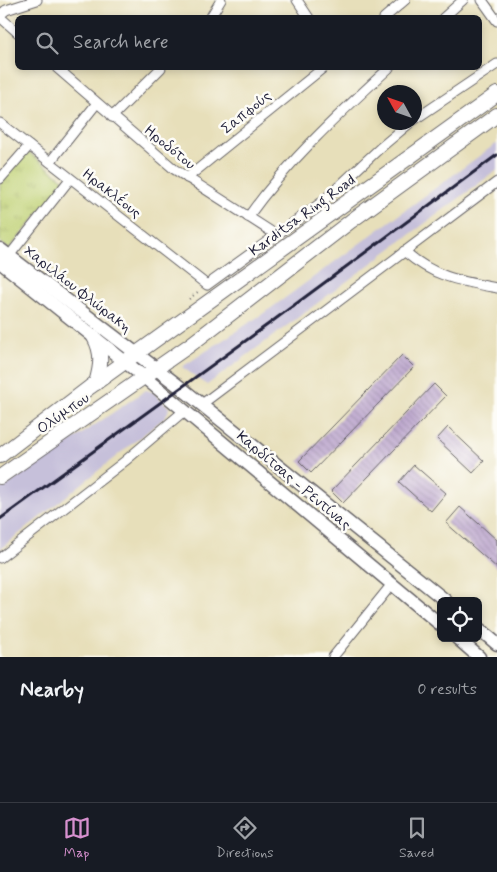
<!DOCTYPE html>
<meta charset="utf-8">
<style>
body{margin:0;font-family:Mynerve,sans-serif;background:#242831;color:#f1f3f6}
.controls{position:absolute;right:15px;bottom:15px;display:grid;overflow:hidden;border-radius:8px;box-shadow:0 2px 8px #0003}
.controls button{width:45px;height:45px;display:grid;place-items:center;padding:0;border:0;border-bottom:1px solid #363941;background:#171b24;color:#f1f3f6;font:25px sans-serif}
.compass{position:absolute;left:377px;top:85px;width:45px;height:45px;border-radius:50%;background:#171b24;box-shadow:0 2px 8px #0003;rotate:310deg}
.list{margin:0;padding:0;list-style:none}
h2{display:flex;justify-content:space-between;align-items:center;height:65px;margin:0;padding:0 20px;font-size:21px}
h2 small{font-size:16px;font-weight:400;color:#9ea1a6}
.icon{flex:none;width:28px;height:28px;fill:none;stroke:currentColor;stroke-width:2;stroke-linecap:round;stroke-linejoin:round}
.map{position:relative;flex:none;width:497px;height:657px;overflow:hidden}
.search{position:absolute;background:#171b24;box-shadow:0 2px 8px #0003;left:15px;right:15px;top:15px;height:55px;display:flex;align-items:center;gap:12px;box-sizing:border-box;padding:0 18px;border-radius:8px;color:#9ea1a6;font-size:19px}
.sheet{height:145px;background:#171b24}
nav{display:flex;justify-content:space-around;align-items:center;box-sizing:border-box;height:70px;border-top:1px solid #363941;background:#171b24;font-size:14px;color:#9ea1a6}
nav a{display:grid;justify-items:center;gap:2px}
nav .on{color:#d690ce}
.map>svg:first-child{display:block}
.railway{fill:#c6c0da}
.park{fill:url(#park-tufts);stroke:#717a58}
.building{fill:url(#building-back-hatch)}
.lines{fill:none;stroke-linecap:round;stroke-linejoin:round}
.street-casing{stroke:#676467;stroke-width:11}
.secondary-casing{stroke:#676467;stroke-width:15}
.primary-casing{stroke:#676467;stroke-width:16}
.path{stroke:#676467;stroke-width:2;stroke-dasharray:1 4;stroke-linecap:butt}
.street{stroke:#fff;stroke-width:9}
.secondary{stroke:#fff;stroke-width:12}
.primary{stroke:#fff;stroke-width:14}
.rail{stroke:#22223b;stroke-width:3}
.labels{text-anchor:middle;stroke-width:5;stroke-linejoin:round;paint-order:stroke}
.street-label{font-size:15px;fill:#22223b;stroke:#fdfcf7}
</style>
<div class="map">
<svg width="497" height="657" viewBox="0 0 497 657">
<defs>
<pattern id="park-tufts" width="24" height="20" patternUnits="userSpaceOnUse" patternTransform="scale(1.25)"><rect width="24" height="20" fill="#c0d174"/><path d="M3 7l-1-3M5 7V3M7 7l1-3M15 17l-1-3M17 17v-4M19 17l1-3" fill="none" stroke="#a5b365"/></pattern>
<pattern id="building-back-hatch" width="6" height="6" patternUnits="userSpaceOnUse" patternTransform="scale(1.25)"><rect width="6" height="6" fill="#b49bc8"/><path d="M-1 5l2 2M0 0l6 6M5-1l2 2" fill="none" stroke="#927ea4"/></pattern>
</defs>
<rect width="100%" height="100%" fill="#fdfcf7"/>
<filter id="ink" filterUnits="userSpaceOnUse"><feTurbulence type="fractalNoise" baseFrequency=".02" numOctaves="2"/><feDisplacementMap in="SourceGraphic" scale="10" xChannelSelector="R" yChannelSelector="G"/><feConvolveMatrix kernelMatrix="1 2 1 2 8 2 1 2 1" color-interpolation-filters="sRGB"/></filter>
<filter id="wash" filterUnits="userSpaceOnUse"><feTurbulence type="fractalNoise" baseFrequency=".0096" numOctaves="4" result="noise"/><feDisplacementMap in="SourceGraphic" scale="20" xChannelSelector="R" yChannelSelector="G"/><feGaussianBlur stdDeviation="1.12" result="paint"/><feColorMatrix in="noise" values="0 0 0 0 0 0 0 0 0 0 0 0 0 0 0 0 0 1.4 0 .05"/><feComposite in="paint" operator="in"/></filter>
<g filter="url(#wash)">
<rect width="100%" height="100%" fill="#e7dfba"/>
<g class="railway">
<path d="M497,143v27l-290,215 -25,-18 88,-58z"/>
<path d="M146,390l7,2 16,15 -1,5 -5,7 -163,130v-59z"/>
</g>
<path class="park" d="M27,151l38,30 -56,68 -9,-7v-59z"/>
<g id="blocks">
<g class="building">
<path d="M402,355l12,12 -103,106 -12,-12z"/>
<path d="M434,384l12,12 -103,107 -12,-12z"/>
<path d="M448,427l36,34 -11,12 -36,-34z"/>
<path d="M414,465l32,28 -15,18 -32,-29z"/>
<path d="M460,507l37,33v28l-51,-45z"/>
</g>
</g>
</g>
<g filter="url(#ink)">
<use href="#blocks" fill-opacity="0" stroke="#676467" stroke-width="1"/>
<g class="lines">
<g class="street-casing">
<g id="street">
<path d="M297,0l12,18"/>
<path d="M482,0l15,21"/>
<path d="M0,15l6,-5 31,-10"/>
<path d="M0,17l18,16"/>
<path d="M210,18l11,-18"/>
<path d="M384,18l21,-18"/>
<path d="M443,18l20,-18"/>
<path d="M57,68l117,101 101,65"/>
<path d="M112,117l49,-49"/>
<path d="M414,120l83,-56"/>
<path d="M0,123l207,162 115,-83 58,-54 31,-26"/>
<path d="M50,162l47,-59"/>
<path d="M187,178l136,-110"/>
<path d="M0,179l29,-33"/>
<path d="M248,217c40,-56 90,-102 141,-149"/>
<path d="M404,251c30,26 55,30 93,37"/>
<path d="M9,256l61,-77"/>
<path d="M202,404l295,-222"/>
<path d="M0,558l125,-97 59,-50"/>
<path d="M333,657l59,-73"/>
</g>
</g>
<g class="secondary-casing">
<g id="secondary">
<path d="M0,249l180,138 266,214"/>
<path d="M0,262l144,115 297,248"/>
<path d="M478,628l19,16"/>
<path d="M457,638l22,19"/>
</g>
</g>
<g class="primary-casing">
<g id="primary">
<path d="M94,337c9,16 7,29 2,46"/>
<path d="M0,456l90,-69 407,-293"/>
<path d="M0,477l190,-132 161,-124 146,-106"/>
</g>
</g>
<path class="path" d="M189,299l10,-8"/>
<use href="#street" class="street"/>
<use href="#secondary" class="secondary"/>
<use href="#primary" class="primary"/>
<path class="rail" d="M0,519l270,-196 227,-168"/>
</g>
</g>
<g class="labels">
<g class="street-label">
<text transform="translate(246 112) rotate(-39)" y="5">Σαπφούς</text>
<text transform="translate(170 147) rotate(39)" y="5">Ηροδότου</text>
<text transform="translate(112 193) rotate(38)" y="5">Ηρακλέους</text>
<text transform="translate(302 215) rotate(-36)" y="5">Karditsa Ring Road</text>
<text transform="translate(78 289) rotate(38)" y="5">Χαριλάου Φλώρακη</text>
<text transform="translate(63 413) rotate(-35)" y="5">Ολύμπου</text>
<text transform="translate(294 480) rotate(40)" y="5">Καρδίτσας - Ρεντίνας</text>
</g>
</g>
</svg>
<div class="controls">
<button><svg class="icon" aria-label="locate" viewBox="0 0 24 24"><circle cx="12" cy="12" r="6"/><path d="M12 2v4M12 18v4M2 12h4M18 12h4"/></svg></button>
</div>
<svg class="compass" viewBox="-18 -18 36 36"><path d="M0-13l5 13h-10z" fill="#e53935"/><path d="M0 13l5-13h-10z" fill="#9ea1a6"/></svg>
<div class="search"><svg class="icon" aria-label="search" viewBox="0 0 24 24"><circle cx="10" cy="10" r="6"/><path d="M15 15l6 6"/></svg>Search here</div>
</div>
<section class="sheet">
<h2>Nearby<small>0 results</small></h2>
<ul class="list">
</ul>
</section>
<nav>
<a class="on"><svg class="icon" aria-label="map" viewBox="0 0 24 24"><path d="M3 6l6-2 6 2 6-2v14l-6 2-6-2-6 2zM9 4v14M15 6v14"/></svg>Map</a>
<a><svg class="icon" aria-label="directions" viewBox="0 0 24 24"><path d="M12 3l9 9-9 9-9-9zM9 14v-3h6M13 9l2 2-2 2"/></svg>Directions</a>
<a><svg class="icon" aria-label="saved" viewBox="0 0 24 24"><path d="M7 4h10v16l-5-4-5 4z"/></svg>Saved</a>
</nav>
